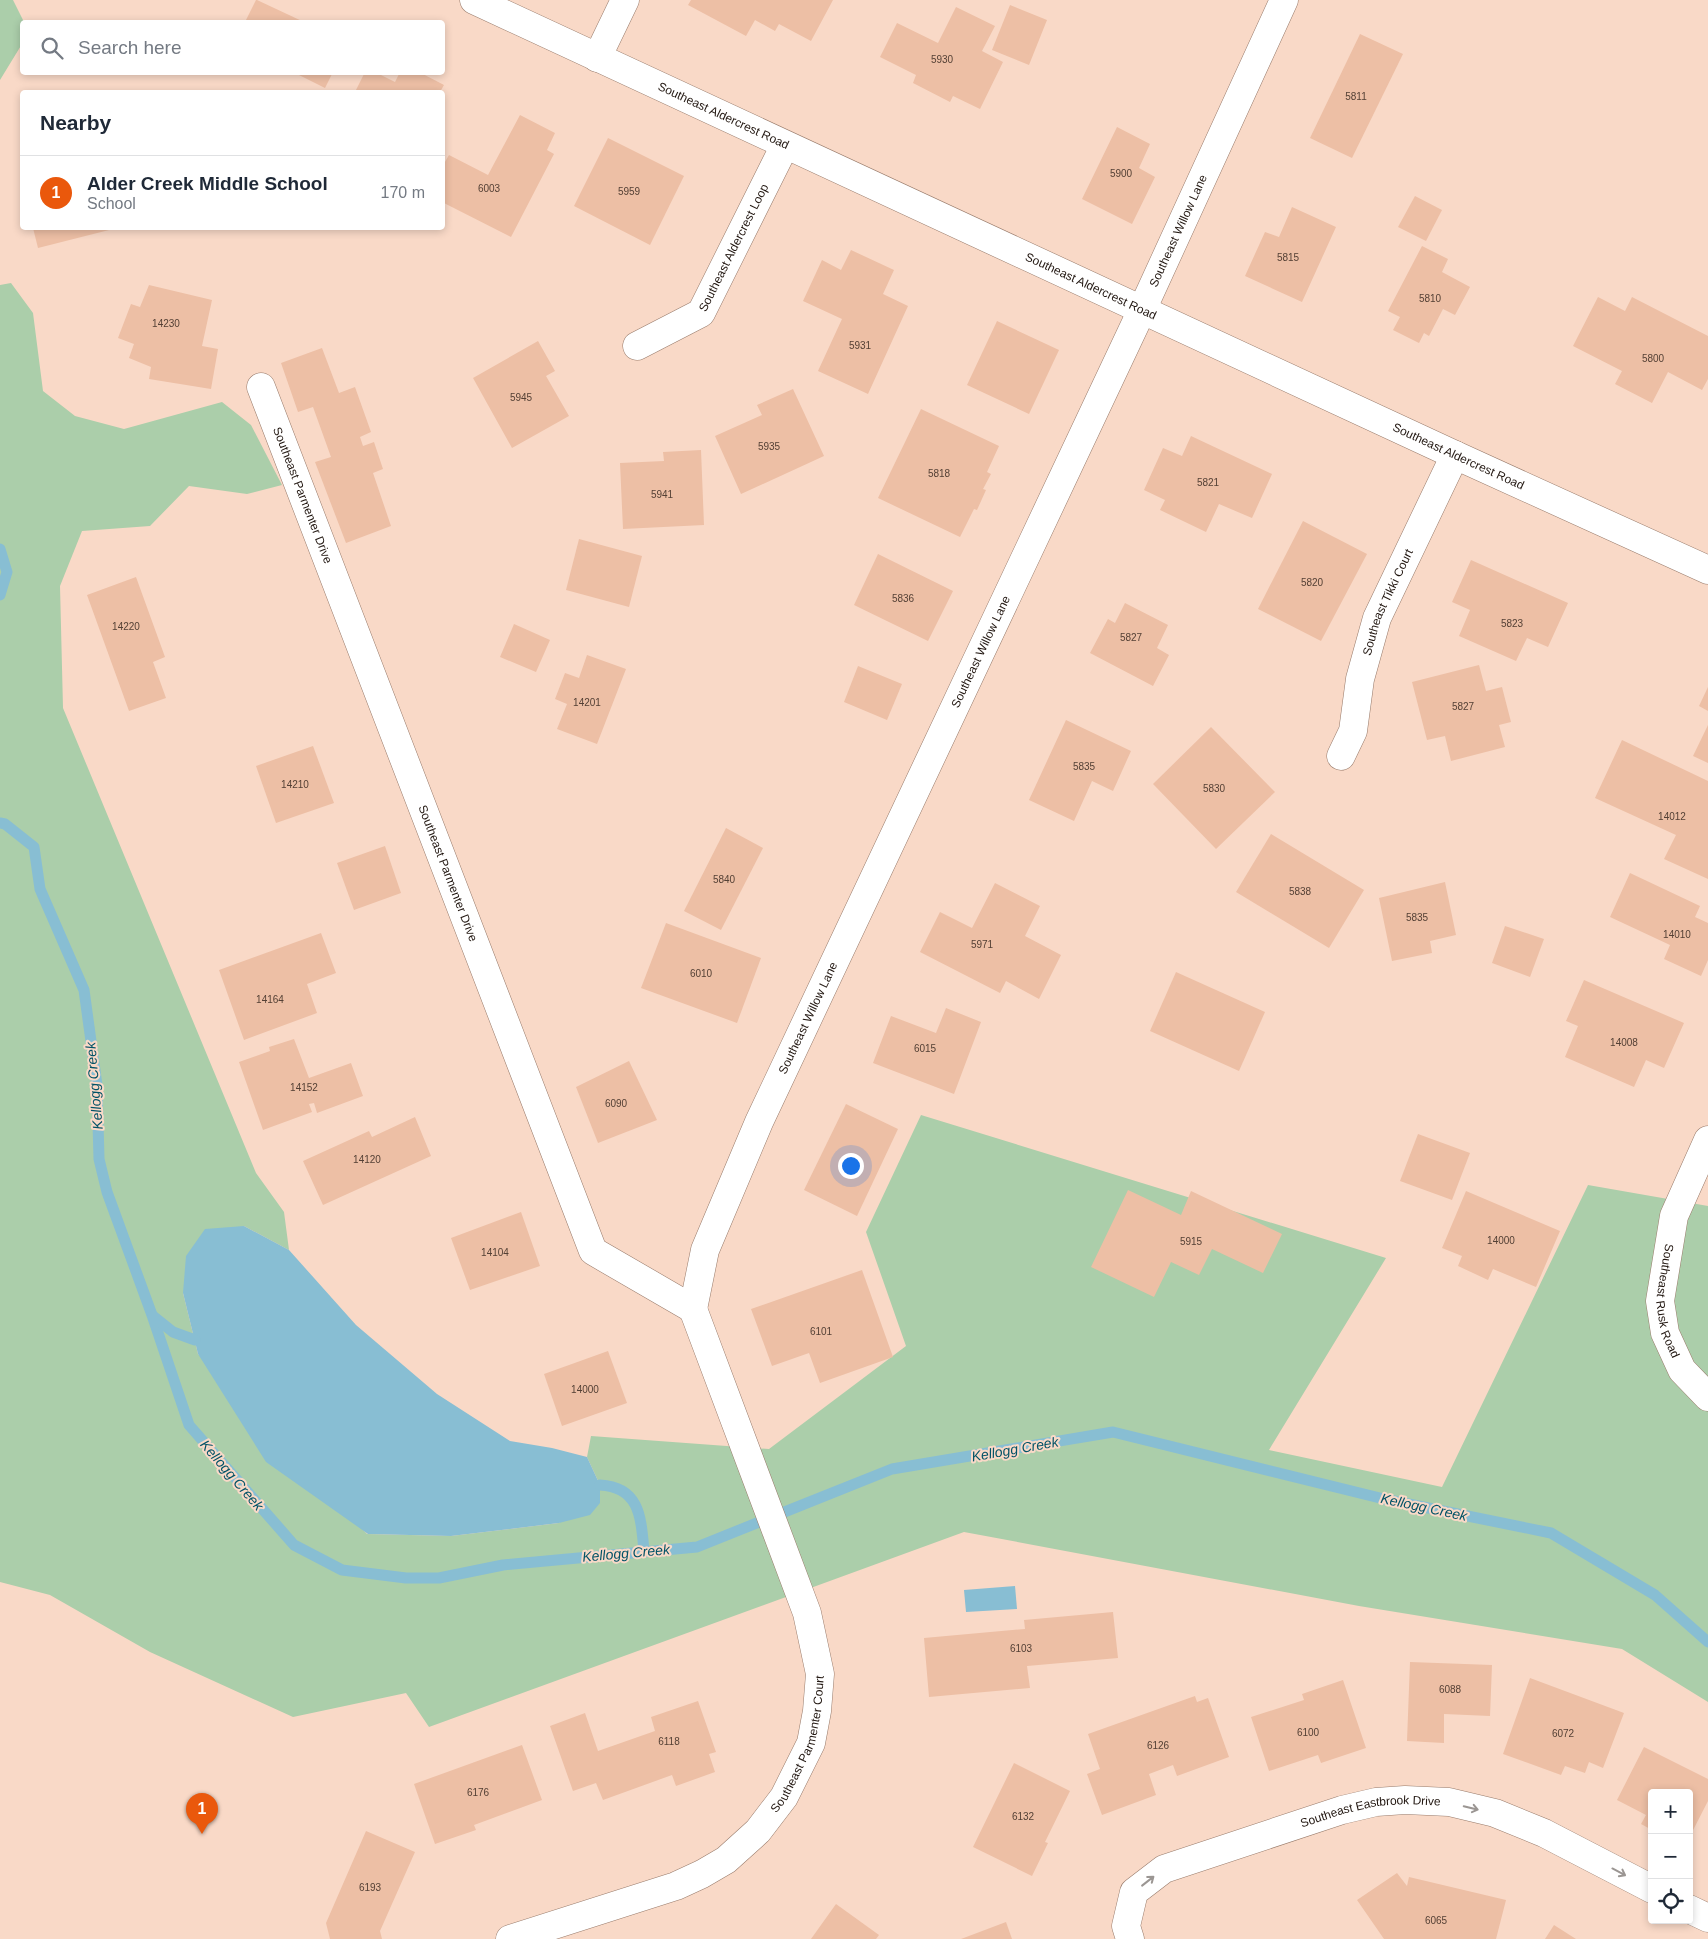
<!DOCTYPE html>
<meta charset="utf-8">
<style>
body{margin:0;font-family:Arial,sans-serif;background:#f2f2f3;color:#1f2937}
.controls{position:absolute;right:15px;bottom:15px;display:grid;overflow:hidden;border-radius:5px;box-shadow:0 2px 8px #0003}
.controls button{width:45px;height:45px;display:grid;place-items:center;padding:0;border:0;border-bottom:1px solid #e0e1e3;background:#fff;color:#1f2937;font:25px sans-serif}
.you{position:absolute;left:850px;top:1165px;width:18px;height:18px;margin:-12px;border:4px solid #fff;border-radius:50%;background:#1a73e8;box-shadow:0 0 0 8px #1a73e833}
.badge{display:grid;place-items:center;width:32px;height:32px;border-radius:50%;background:#ea580c;color:#fff;font-size:16px;font-weight:700}
.pin{position:absolute;translate:-50% -41px;filter:drop-shadow(0 1px 2px #0008)}
.pin::after{content:'';position:absolute;top:26px;width:18px;height:15px;background:inherit;clip-path:polygon(0 0,100% 0,50% 100%)}
.list{margin:0;padding:0;list-style:none}
h2{display:flex;justify-content:space-between;align-items:center;height:65px;margin:0;padding:0 20px;font-size:21px}
h2 small{font-size:16px;font-weight:400;color:#747a83}
.list li{display:grid;grid-template-columns:32px 1fr auto;gap:15px;align-items:center;box-sizing:border-box;height:75px;padding:0 20px;border-top:1px solid #e0e1e3}
.list b{display:block;font-size:19px;white-space:nowrap}
.list p{margin:0;font-size:16px;white-space:nowrap;color:#747a83}
.list em{font-size:16px;font-style:normal;color:#747a83}
.icon{flex:none;width:28px;height:28px;fill:none;stroke:currentColor;stroke-width:2;stroke-linecap:round;stroke-linejoin:round}
.map{position:relative;flex:none;width:1708px;height:1939px;overflow:hidden}
.search{position:absolute;background:#fff;box-shadow:0 2px 8px #0003;left:20px;top:20px;width:425px;height:55px;display:flex;align-items:center;gap:12px;box-sizing:border-box;padding:0 18px;border-radius:5px;color:#747a83;font-size:19px}
.panel{position:absolute;background:#fff;box-shadow:0 2px 8px #0003;left:20px;top:90px;width:425px;height:140px;border-radius:5px}
.map>svg:first-child{display:block}
.green{fill:#abceaa}
.water{fill:#88bed3}
.lines{fill:none;stroke-linecap:round;stroke-linejoin:round}
.stream{stroke:#88bed3;stroke-width:11}
.building{fill:#edbfa5}
.street-casing{stroke:#987b6b;stroke-width:29}
.secondary-casing{stroke:#987b6b;stroke-width:29}
.street{stroke:#fff;stroke-width:28}
.secondary{stroke:#fff;stroke-width:28}
.oneway{stroke:#9b9693}
.labels{text-anchor:middle;stroke-width:4;stroke-linejoin:round;paint-order:stroke}
.number-label{font-size:10px;fill:#544035}
.street-label{font-size:12px;fill:#211610;stroke:#f9d9c7}
.water-label{font-size:14px;font-style:italic;fill:#025267;stroke:#f9d9c7}
</style>
<div class="map">
<svg width="1708" height="1939" viewBox="0 0 1708 1939">
<rect width="100%" height="100%" fill="#f9d9c7"/>
<g class="green">
<path d="M0,0h13l11,22h-2v22l-22,36z"/>
<path d="M11,283l22,30 10,78 32,25 49,13 98,-27 29,23 31,60 -35,9 -58,-8 -39,40 -68,5 -22,55 3,122 193,465 28,39 5,38 -45,-24 -61,67 15,61 169,180 84,2 108,-13 41,-38 -13,-28 4,-21 178,13 137,-103 -40,-114 55,-117 465,143 -117,192 173,37 146,-302 120,21v496l-86,-53 -263,-43 -395,-74 -535,195 -23,-34 -113,24 -143,-65 -100,-57 -50,-13v-1297z"/>
</g>
<g class="water">
<path d="M244,1226l45,24 67,75 81,69 73,47 42,7 35,9 13,28v18l-10,12 -31,8 -108,13 -83,-2 -102,-72 -68,-108 -15,-61 3,-37 19,-27z"/>
<path d="M1015,1586l2,23 -51,3 -2,-22z"/>
</g>
<g class="lines">
<g class="stream">
<path d="M0,549l7,23 -7,23"/>
<path d="M0,823l5,1 29,23 6,42 44,101 13,95 2,74 8,33 45,123 37,110 105,120 48,25 64,8h33l64,-13 194,-18 195,-78 221,-37 271,67 167,34 104,62 53,47"/>
<path d="M153,1316l20,16 22,8"/>
<path d="M600,1485c40,2 41,33 44,66"/>
</g>
</g>
<g class="building">
<path d="M256,0h1l47,22h-59z"/>
<path d="M691,0h142l-22,41 -32,-17 -4,7 -20,-11 -9,16 -58,-31z"/>
<path d="M1010,5l37,15 -18,45 -37,-15z"/>
<path d="M956,7l39,19 -13,25 21,11 -23,47 -27,-13 -3,6 -37,-19 3,-8 -36,-18 17,-34 41,20z"/>
<path d="M1360,34l43,20 -51,104 -42,-20z"/>
<path d="M293,72h40l-8,16z"/>
<path d="M365,72h10l20,10 5,-10h19l25,13 -4,7h-85z"/>
<path d="M520,115l35,18 -8,17 7,4 -43,83 -69,-35v-35l7,-12 39,20z"/>
<path d="M1117,127l33,17 -11,24 16,9 -23,47 -50,-25z"/>
<path d="M608,138l76,38 -34,69 -76,-39z"/>
<path d="M1415,196l27,14 -16,31 -28,-14z"/>
<path d="M1292,207l44,20 -34,75 -57,-26 20,-44 14,5z"/>
<path d="M33,228h84l-79,20z"/>
<path d="M1422,246l26,13 -6,13 28,15 -15,28 -12,-6 -14,27 -5,-3 -5,10 -26,-13 7,-13 -12,-6z"/>
<path d="M851,250l43,20 -11,24 25,12 -40,88 -50,-23 24,-52 -39,-18 19,-41 19,10z"/>
<path d="M149,285l63,15 -10,46 16,3 -7,40 -62,-10 2,-12 -22,-9 5,-14 -16,-6 13,-34 9,3z"/>
<path d="M1598,297l27,14 7,-14 76,39v43l-6,11 -34,-18 -16,31 -37,-19 7,-13 -49,-25z"/>
<path d="M997,321l62,29 -30,64 -62,-29z"/>
<path d="M538,341l17,30 -9,5 23,40 -57,32 -39,-70z"/>
<path d="M322,348l17,45 16,-6 16,45 -11,5 3,9 11,-4 9,27 -10,4 18,53 -45,17 -31,-81 16,-5 -18,-50 -15,5 -17,-49z"/>
<path d="M793,389l31,67 -83,38 -26,-58 47,-21 -5,-10z"/>
<path d="M921,409l78,37 -12,26 4,2 -8,15 3,1 -9,20 -3,-1 -14,28 -82,-39z"/>
<path d="M1191,436l81,38 -20,44 -33,-14 -13,28 -46,-22 5,-10 -21,-10 19,-42 19,8z"/>
<path d="M701,450l3,75 -81,4 -3,-66 44,-2 -1,-9z"/>
<path d="M1303,521l64,33 -46,87 -63,-32z"/>
<path d="M579,539l63,17 -13,51 -63,-17z"/>
<path d="M878,554l75,37 -25,50 -74,-36z"/>
<path d="M1471,560l97,43 -20,44 -21,-9 -11,23 -57,-25 11,-26 -18,-8z"/>
<path d="M136,577l29,80 -12,5 13,36 -37,13 -42,-116z"/>
<path d="M1125,603l43,22 -11,23 12,7 -16,31 -63,-33 18,-34 7,4z"/>
<path d="M514,624l36,16 -14,32 -36,-15z"/>
<path d="M587,655l39,14 -29,75 -40,-15 10,-25 -12,-5 10,-26 14,5z"/>
<path d="M1479,665l7,26 16,-4 9,35 -12,3 6,22 -54,14 -6,-25 -18,4 -15,-58z"/>
<path d="M858,666l44,18 -15,36 -43,-18z"/>
<path d="M1708,687v24l-9,-5z"/>
<path d="M1066,720l65,31 -18,40 -21,-10 -18,40 -45,-21z"/>
<path d="M1708,725v38l-15,-7z"/>
<path d="M1211,727l64,65 -59,57 -63,-65z"/>
<path d="M1622,740l86,41v98l-44,-20 12,-24 -81,-37z"/>
<path d="M313,746l21,57 -58,20 -20,-57z"/>
<path d="M726,828l37,20 -42,82 -37,-19z"/>
<path d="M1271,834l93,56 -35,58 -93,-56z"/>
<path d="M385,846l16,47 -47,17 -17,-47z"/>
<path d="M1630,873l70,33 -5,11 13,6v37l-7,16 -37,-17 6,-14 -60,-28z"/>
<path d="M1445,882l11,53 -26,6 2,12 -40,8 -13,-63z"/>
<path d="M995,883l45,23 -15,30 36,19 -22,44 -33,-18 -6,12 -80,-41 20,-40 32,16z"/>
<path d="M666,923l95,35 -24,65 -96,-35z"/>
<path d="M1505,926l39,13 -14,38 -38,-14z"/>
<path d="M321,933l15,40 -29,11 10,29 -73,27 -25,-70z"/>
<path d="M1176,972l89,40 -26,59 -89,-40z"/>
<path d="M1584,980l100,43 -20,45 -18,-8 -12,27 -69,-30 13,-31 -12,-5z"/>
<path d="M946,1008l35,14 -27,72 -81,-31 18,-47 45,17z"/>
<path d="M294,1039l15,39 42,-15 12,33 -46,17 -3,-10 -5,1 3,8 -49,18 -24,-68 31,-11 -1,-4z"/>
<path d="M629,1061l28,59 -59,23 -22,-56z"/>
<path d="M846,1104l52,25 -41,87 -53,-26z"/>
<path d="M415,1117l16,39 -108,49 -20,-44 66,-30 3,6z"/>
<path d="M1418,1134l52,19 -18,47 -52,-19z"/>
<path d="M1128,1190l53,25 10,-24 91,43 -19,39 -51,-24 -13,26 -28,-13 -17,35 -63,-30z"/>
<path d="M1466,1191l94,40 -24,56 -43,-18 -5,11 -30,-14 4,-10 -20,-8z"/>
<path d="M521,1212l19,54 -70,24 -19,-52z"/>
<path d="M862,1270l31,87 -73,26 -11,-30 -37,13 -21,-57z"/>
<path d="M608,1351l19,52 -65,23 -18,-52z"/>
<path d="M1113,1612l5,46 -91,8 3,22 -101,9 -5,-59 101,-9 -1,-9z"/>
<path d="M1410,1662l82,3 -2,51 -46,-2v29l-37,-2z"/>
<path d="M1530,1678l94,35 -21,55 -14,-6 -4,11 -20,-7 -4,9 -58,-21z"/>
<path d="M1343,1680l23,68 -45,15 -3,-8 -49,16 -18,-54 53,-17 -2,-6z"/>
<path d="M1195,1696l2,6 11,-4 21,59 -52,19 -4,-11 -24,9 7,21 -54,20 -15,-41 13,-5 -12,-35z"/>
<path d="M698,1701l18,51 -7,2 6,18 -39,14 -4,-11 -69,25 -7,-17 -23,8 -23,-65 35,-13 13,38 57,-20 -4,-14z"/>
<path d="M522,1745l20,55 -68,25 2,5 -41,14 -21,-60z"/>
<path d="M1644,1747l64,32v22l-19,37v-45h-37v37l-11,-6 5,-9 -29,-15z"/>
<path d="M1014,1763l56,28 -25,51 3,1 -16,33 -59,-29z"/>
<path d="M366,1831l49,21 -35,79 2,8h-52l-4,-16z"/>
<path d="M1397,1873l10,13 2,-9 97,23 -10,39h-112l-27,-39z"/>
<path d="M836,1904l43,31 -3,4h-65z"/>
<path d="M1006,1922l6,17h-51z"/>
<path d="M1554,1925l22,14h-31z"/>
</g>
<g class="lines">
<g class="street-casing">
<g id="street">
<path d="M597,58l28,-58"/>
<path id="s1" d="M637,346l64,-33 84,-168"/>
<path id="s2" d="M261,387l332,864 100,58"/>
<path id="s3" d="M1341,756l12,-25 7,-52 17,-61 78,-163"/>
<path id="s4" d="M693,1309l12,-59 54,-128 383,-812 142,-310"/>
<path d="M1689,1909l19,9"/>
<path id="s5" d="M510,1939l166,-53 26,-12 24,-14 32,-29 26,-34 27,-54 6,-32 3,-37 -13,-61 -114,-304"/>
<path id="s6" d="M1130,1939l-4,-13 8,-34 30,-23 178,-59 34,-8 29,-2 44,2 46,11 49,20 108,56"/>
</g>
</g>
<g class="secondary-casing">
<g id="secondary">
<path id="s7" d="M474,0l981,455 253,115"/>
<path id="s8" d="M1708,1140l-34,76 -14,85 5,32 17,37 26,27"/>
</g>
</g>
<use href="#street" class="street"/>
<use href="#secondary" class="secondary"/>
</g>
<defs><path id="oneway-shaft" d="M-6 0H5M1.5-3L5.5 0L1.5 3" fill="none" stroke-width="1.6" stroke-linecap="round" stroke-linejoin="round" transform="scale(1.25)"/></defs>
<g class="oneway">
<use href="#oneway-shaft" transform="translate(1471 1808) rotate(14)"/>
<use href="#oneway-shaft" transform="translate(1619 1872) rotate(28)"/>
<use href="#oneway-shaft" transform="translate(1148 1881) rotate(-38)"/>
</g>
<g class="labels">
<g class="number-label">
<text x="942" y="63">5930</text>
<text x="1356" y="100">5811</text>
<text x="1121" y="177">5900</text>
<text x="489" y="192">6003</text>
<text x="629" y="195">5959</text>
<text x="1288" y="261">5815</text>
<text x="1430" y="302">5810</text>
<text x="166" y="327">14230</text>
<text x="860" y="349">5931</text>
<text x="1653" y="362">5800</text>
<text x="521" y="401">5945</text>
<text x="769" y="450">5935</text>
<text x="939" y="477">5818</text>
<text x="1208" y="486">5821</text>
<text x="662" y="498">5941</text>
<text x="1312" y="586">5820</text>
<text x="903" y="602">5836</text>
<text x="1512" y="627">5823</text>
<text x="126" y="630">14220</text>
<text x="1131" y="641">5827</text>
<text x="587" y="706">14201</text>
<text x="1463" y="710">5827</text>
<text x="1084" y="770">5835</text>
<text x="295" y="788">14210</text>
<text x="1214" y="792">5830</text>
<text x="1672" y="820">14012</text>
<text x="724" y="883">5840</text>
<text x="1300" y="895">5838</text>
<text x="1417" y="921">5835</text>
<text x="1677" y="938">14010</text>
<text x="982" y="948">5971</text>
<text x="701" y="977">6010</text>
<text x="270" y="1003">14164</text>
<text x="1624" y="1046">14008</text>
<text x="925" y="1052">6015</text>
<text x="304" y="1091">14152</text>
<text x="616" y="1107">6090</text>
<text x="367" y="1163">14120</text>
<text x="1501" y="1244">14000</text>
<text x="1191" y="1245">5915</text>
<text x="495" y="1256">14104</text>
<text x="821" y="1335">6101</text>
<text x="585" y="1393">14000</text>
<text x="1021" y="1652">6103</text>
<text x="1450" y="1693">6088</text>
<text x="1308" y="1736">6100</text>
<text x="1563" y="1737">6072</text>
<text x="669" y="1745">6118</text>
<text x="1158" y="1749">6126</text>
<text x="478" y="1796">6176</text>
<text x="1023" y="1820">6132</text>
<text x="370" y="1891">6193</text>
<text x="1436" y="1924">6065</text>
</g>
<g class="street-label">
<text dy="4" stroke="none"><textPath href="#s7" startOffset="275">Southeast Aldercrest Road</textPath></text>
<text dy="4" stroke="none"><textPath href="#s4" startOffset="1184">Southeast Willow Lane</textPath></text>
<text dy="4" stroke="none"><textPath href="#s1" startOffset="145">Southeast Aldercrest Loop</textPath></text>
<text dy="4" stroke="none"><textPath href="#s7" startOffset="680">Southeast Aldercrest Road</textPath></text>
<text dy="4" stroke="none"><textPath href="#s7" startOffset="1085">Southeast Aldercrest Road</textPath></text>
<text dy="4" stroke="none"><textPath href="#s2" startOffset="116">Southeast Parmenter Drive</textPath></text>
<text dy="4" stroke="none"><textPath href="#s3" startOffset="162">Southeast Tikki Court</textPath></text>
<text dy="4" stroke="none"><textPath href="#s4" startOffset="719">Southeast Willow Lane</textPath></text>
<text dy="4" stroke="none"><textPath href="#s2" startOffset="521">Southeast Parmenter Drive</textPath></text>
<text dy="4" stroke="none"><textPath href="#s4" startOffset="314">Southeast Willow Lane</textPath></text>
<text dy="4" stroke="none"><textPath href="#s8" startOffset="170">Southeast Rusk Road</textPath></text>
<text dy="4" stroke="none"><textPath href="#s5" startOffset="372">Southeast Parmenter Court</textPath></text>
<text dy="4" stroke="none"><textPath href="#s6" startOffset="302">Southeast Eastbrook Drive</textPath></text>
</g>
<g class="water-label">
<text transform="translate(94 1086) rotate(-95)" y="5">Kellogg Creek</text>
<text transform="translate(1015 1449) rotate(-10)" y="5">Kellogg Creek</text>
<text transform="translate(232 1475) rotate(49)" y="5">Kellogg Creek</text>
<text transform="translate(1424 1507) rotate(12)" y="5">Kellogg Creek</text>
<text transform="translate(626 1553) rotate(-5)" y="5">Kellogg Creek</text>
</g>
</g>
</svg>
<div class="controls">
<button>+</button>
<button>−</button>
<button><svg class="icon" aria-label="locate" viewBox="0 0 24 24"><circle cx="12" cy="12" r="6"/><path d="M12 2v4M12 18v4M2 12h4M18 12h4"/></svg></button>
</div>
<div class="you"></div>
<div class="pin badge" style="left:202px;top:1834px">1</div>
<div class="search"><svg class="icon" aria-label="search" viewBox="0 0 24 24"><circle cx="10" cy="10" r="6"/><path d="M15 15l6 6"/></svg>Search here</div>
<section class="panel">
<h2>Nearby<small></small></h2>
<ul class="list">
<li><span class="badge">1</span><div><b>Alder Creek Middle School</b><p>School</p></div><em>170 m</em></li>
</ul>
</section>
</div>
